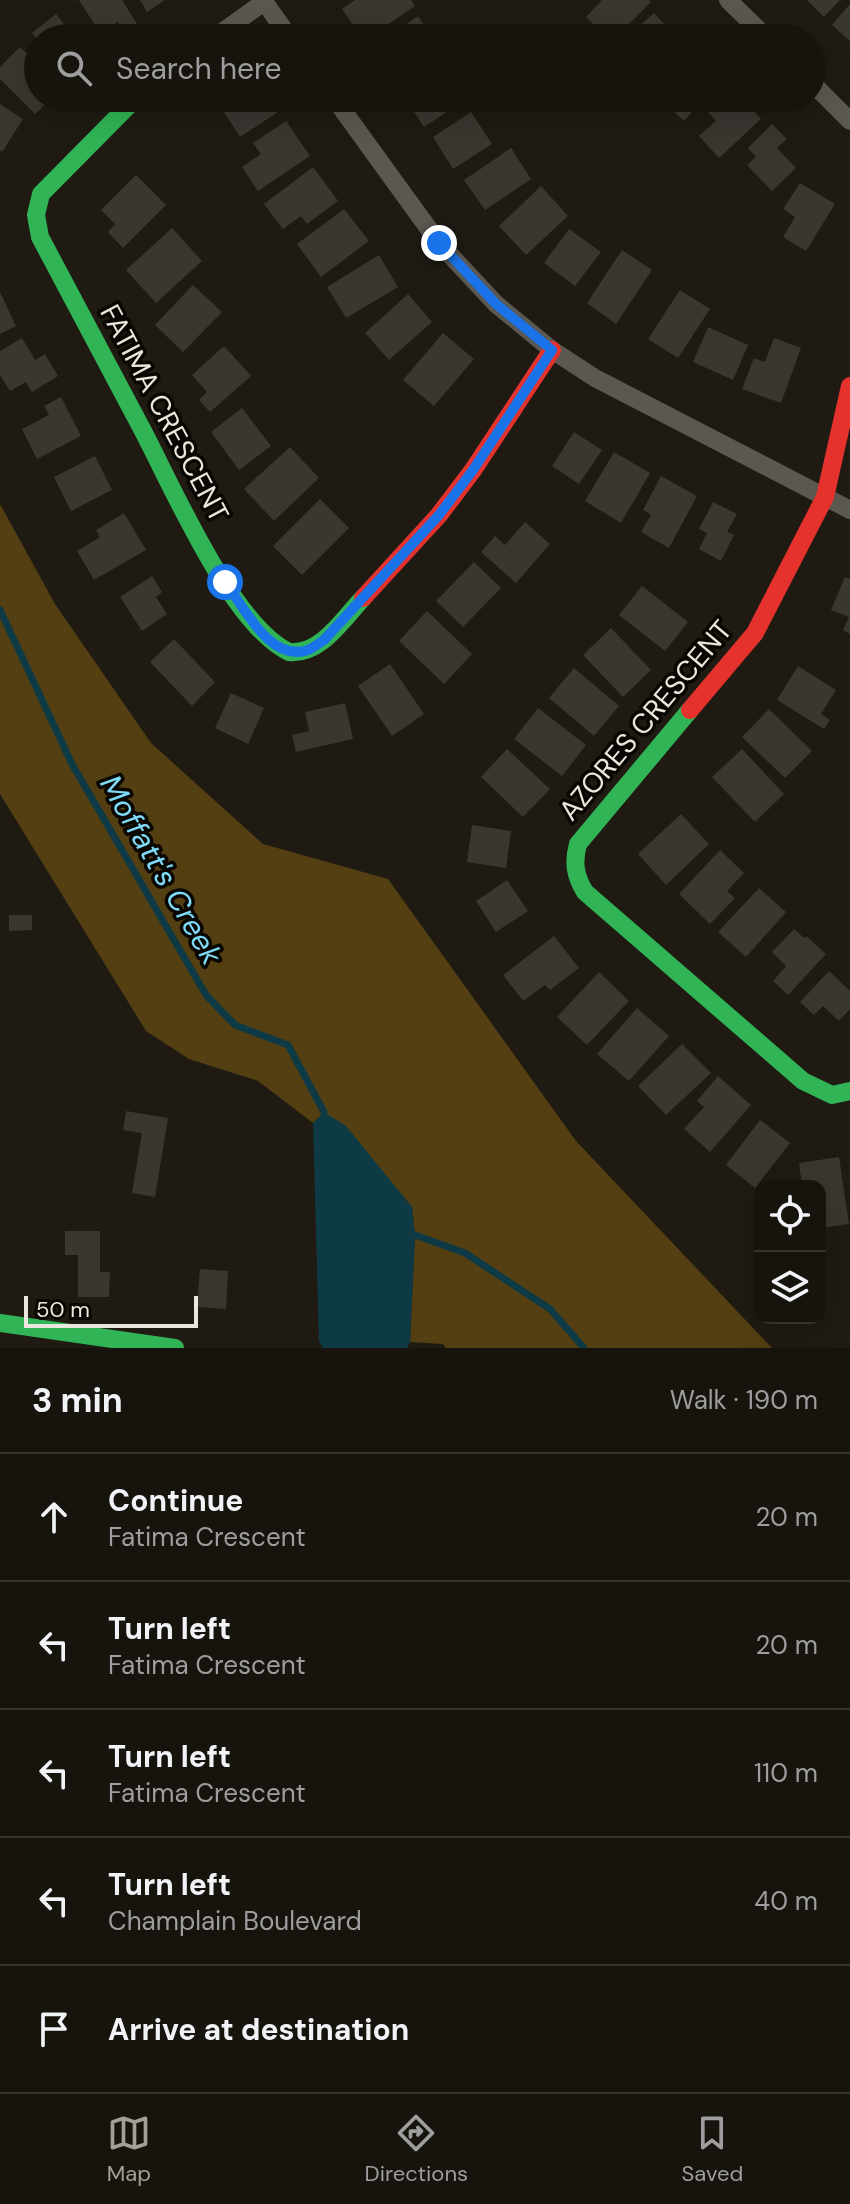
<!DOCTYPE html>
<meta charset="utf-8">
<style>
body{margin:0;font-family:"DM Sans",sans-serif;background:#201d17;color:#f1f3f6}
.controls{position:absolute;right:24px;bottom:24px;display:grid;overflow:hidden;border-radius:16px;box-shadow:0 8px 32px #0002}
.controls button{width:72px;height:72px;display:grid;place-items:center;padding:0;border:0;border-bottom:2px solid #36332e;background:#17140e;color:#f1f3f6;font:40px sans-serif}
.scale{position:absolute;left:24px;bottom:20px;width:174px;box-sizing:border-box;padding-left:8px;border:4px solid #ece7de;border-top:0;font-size:22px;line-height:28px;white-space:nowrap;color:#ece7de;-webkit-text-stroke:6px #0a0703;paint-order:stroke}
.stop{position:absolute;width:24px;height:24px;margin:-18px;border:6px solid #1a73e8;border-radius:50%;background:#fff}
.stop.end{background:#1a73e8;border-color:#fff;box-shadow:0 2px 8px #0008}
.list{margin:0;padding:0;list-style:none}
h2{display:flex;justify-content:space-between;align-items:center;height:104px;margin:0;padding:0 32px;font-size:34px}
h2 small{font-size:26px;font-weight:400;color:#9e9e9e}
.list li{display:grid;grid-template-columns:52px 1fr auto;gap:24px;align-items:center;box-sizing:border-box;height:128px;padding:0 32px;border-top:2px solid #36332e}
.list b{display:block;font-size:30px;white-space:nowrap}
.list p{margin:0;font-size:26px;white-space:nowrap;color:#9e9e9e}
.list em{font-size:26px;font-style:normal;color:#9e9e9e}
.icon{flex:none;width:44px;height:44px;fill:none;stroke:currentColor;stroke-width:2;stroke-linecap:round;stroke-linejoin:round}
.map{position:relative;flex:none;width:850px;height:1348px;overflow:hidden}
.search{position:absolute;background:#17140e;box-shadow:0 8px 32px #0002;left:24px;right:24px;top:24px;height:88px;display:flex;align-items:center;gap:20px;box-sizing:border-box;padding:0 28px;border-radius:44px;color:#9e9e9e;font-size:30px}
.sheet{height:744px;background:#17140e}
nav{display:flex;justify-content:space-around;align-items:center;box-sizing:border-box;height:112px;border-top:2px solid #36332e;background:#17140e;font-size:22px;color:#9e9e9e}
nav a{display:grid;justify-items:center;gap:4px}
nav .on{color:#a4a097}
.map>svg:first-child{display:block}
.forest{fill:#543f12}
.water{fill:#0e3a45}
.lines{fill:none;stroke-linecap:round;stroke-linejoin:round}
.stream{stroke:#0e3a45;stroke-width:7}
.building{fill:#3a3630}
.street{stroke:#5b5751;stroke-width:18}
.fast{stroke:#30b455;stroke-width:18}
.jam{stroke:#e5322d;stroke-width:18}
.route{stroke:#1a73e8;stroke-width:10}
.labels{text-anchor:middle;stroke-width:7;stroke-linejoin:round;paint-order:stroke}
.street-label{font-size:28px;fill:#ece7de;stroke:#0a0703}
.water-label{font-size:30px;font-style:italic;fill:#7edbf7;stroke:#0a0703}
</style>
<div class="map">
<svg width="850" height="1348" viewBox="0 0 850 1348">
<rect width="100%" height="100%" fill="#1f1b13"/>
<path class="forest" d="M0,504l55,100 96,139 112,101 125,35 188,262 196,207h-326l-3,-4 -33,-2 5,-107 -3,-28 -88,-95 -11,11 -55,-42 -69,-22 -43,-28 -146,-237z"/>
<path class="water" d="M324,1112l22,14 66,81 3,28 -5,107 -3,6h-84l-4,-7 -6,-218z"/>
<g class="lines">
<g class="stream">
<path d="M0,610l72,154 134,231 29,30 53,20 36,67"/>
<path d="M415,1235l50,18 85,56 34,39"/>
</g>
</g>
<g class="building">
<path d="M79,0h43l15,24 -12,9 -7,-11 -18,11z"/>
<path d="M140,0h25l-18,12z"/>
<path d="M355,0h56l4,6 -47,32h-6l-20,-29z"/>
<path d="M602,0h47l2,2 -36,36h-8l-21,-21z"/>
<path d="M807,0h33l-16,17z"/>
<path d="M850,4v37l-18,-16z"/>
<path d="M654,13l23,25h-51z"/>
<path d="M56,14l14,18 9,-7 10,13h-53l-4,-5z"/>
<path d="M418,16l15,22h-47z"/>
<path d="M20,47l18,17v34h14l-17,16 -35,-35v-12z"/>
<path d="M226,98l29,2 18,-2 8,12 -41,27 -22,-34z"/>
<path d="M405,98h63l-44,29z"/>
<path d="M665,98h39l-20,23 -22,-20z"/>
<path d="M723,98h19l19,21 -42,39 -20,-22 17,-15 -8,-9z"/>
<path d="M0,104l23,15 -21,33 -2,-2z"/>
<path d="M471,112l21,32 -39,25 -20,-32z"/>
<path d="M286,121l24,35 -52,35 -16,-24 19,-13 -8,-11z"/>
<path d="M772,124l15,15 -10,9 19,20 -24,23 -25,-26 9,-8 -8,-9z"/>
<path d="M511,148l20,31 -46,31 -21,-30z"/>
<path d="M313,167l25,34 -31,23 -6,-8 -18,13 -19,-25z"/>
<path d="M136,175l30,30 -43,43 -15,-16 7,-8 -14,-14z"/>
<path d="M800,183l35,21 -29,47 -23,-14 12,-20 -12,-8z"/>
<path d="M541,186l27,30 -42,39 -27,-29z"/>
<path d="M344,209l25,32 -48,36 -24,-33z"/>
<path d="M172,228l30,33 -46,42 -30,-33z"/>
<path d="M569,229l32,23 -26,34 -31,-23z"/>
<path d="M622,250l30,20 -36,54 -29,-21z"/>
<path d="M379,255l19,32 -52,31 -19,-31z"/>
<path d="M193,285l29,27 -39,40 -28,-27z"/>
<path d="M680,290l30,19 -32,49 -30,-19z"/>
<path d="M0,292l16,34 -16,8z"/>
<path d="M408,294l24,28 -43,38 -24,-27z"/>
<path d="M708,327l40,18 -15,35 -40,-18z"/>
<path d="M443,333l31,26 -40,47 -31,-26z"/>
<path d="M22,338l13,22 10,-6 13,22 -26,16 -6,-10 -16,9 -10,-16v-24z"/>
<path d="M774,338l27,10 -20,55 -39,-14 12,-31 11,4z"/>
<path d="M224,346l27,30 -41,36 -11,-12 8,-8 -15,-17z"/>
<path d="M61,397l20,39 -44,23 -15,-30 27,-14 -5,-9z"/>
<path d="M242,408l29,38 -32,24 -28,-38z"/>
<path d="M574,432l28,18 -23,34 -27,-18z"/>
<path d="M290,447l29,31 -45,43 -30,-32z"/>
<path d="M614,452l36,21 -29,50 -36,-22z"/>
<path d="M95,456l17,34 -41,21 -17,-34z"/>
<path d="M661,476l36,20 -28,52 -28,-16 10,-17 -8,-5z"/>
<path d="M320,499l29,29 -47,47 -29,-29z"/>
<path d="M713,502l24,12 -10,18 7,3 -13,26 -22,-12 8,-16 -8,-4z"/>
<path d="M124,513l22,37 -52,30 -17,-29 23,-14 -4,-7z"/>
<path d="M525,522l25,22 -34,39 -35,-31 14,-16 10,9z"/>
<path d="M474,562l27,26 -38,39 -27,-26z"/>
<path d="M152,576l10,16 -6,5 11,17 -25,17 -22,-34z"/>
<path d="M845,577l5,2v55l-7,-4 6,-13 -18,-7z"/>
<path d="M642,586l46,36 -23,29 -46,-36z"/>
<path d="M427,611l45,43 -28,30 -45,-43z"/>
<path d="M611,628l40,42 -28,27 -40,-42z"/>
<path d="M174,639l41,43 -23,24 -42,-44z"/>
<path d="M390,664l34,50 -32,22 -34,-50z"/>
<path d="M798,666l38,24 -15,24 9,6 -6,9 -47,-29z"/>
<path d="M574,668l45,38 -25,30 -45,-38z"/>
<path d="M231,693l33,15 -16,36 -33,-16z"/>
<path d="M345,703l8,36 -57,13 -4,-17 17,-4 -4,-19z"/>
<path d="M538,708l48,37 -24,31 -48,-37z"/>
<path d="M769,709l43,42 -27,27 -43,-41z"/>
<path d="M507,749l43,40 -27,28 -42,-40z"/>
<path d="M742,749l42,45 -29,28 -43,-45z"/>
<path d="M681,814l28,30 -43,41 -28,-31z"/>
<path d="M472,825l39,6 -5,37 -39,-6z"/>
<path d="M720,850l24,23 -17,18 8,7 -25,26 -31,-30z"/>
<path d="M507,880l21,31 -32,21 -20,-31z"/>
<path d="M759,888l27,24 -40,45 -28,-25z"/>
<path d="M9,915h23v15l-23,1z"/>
<path d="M794,929l10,9 2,-2 20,18 -38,41 -15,-14 13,-15 -14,-14z"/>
<path d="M554,936l25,32 -29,22 -5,-5 -22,16 -20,-26z"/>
<path d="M829,971l21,20v18l-11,12 -16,-15 -9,9 -14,-13z"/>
<path d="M599,972l30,29 -42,44 -30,-28z"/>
<path d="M637,1008l32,28 -40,45 -32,-27z"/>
<path d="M682,1044l29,29 -45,42 -28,-29z"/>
<path d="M718,1076l33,29 -41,47 -26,-23 20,-22 -7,-6z"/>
<path d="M126,1111l42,7 -13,79 -23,-4 10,-60 -19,-3z"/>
<path d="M760,1120l30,23 -35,45 -29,-23z"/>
<path d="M839,1157l10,67 -29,4v-42h-18l-3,-23z"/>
<path d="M65,1231h35v41h10l-1,25h-31v-42h-13z"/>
<path d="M200,1269l28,2 -2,38 -29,-2z"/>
</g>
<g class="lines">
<g class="street">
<path d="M263,0l27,38"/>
<path d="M728,0l39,38"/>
<path d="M214,38l50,-36"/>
<path d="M812,83l38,38"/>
<path d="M334,98l105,145 57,61 56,46 43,28 255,132"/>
</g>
<g class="fast">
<path d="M136,98l-95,96 -5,21 4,22c34,65 69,129 103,194 30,57 89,194 146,221 32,3 54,-33 74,-54"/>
<path d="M690,710l-112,134c-5,18 -3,32 7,48l218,189 29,14 18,-4"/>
<path d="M0,1323l175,25"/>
</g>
<g class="jam">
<path d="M363,598l76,-83 34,-45 79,-120"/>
<path d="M690,710l65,-77 70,-136 25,-111"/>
</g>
</g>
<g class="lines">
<path class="route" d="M225,582c19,25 45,81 83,68 5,-2 11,-7 16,-10l115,-125 34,-45 79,-120 -56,-46 -57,-61"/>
</g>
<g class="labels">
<g class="street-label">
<text transform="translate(165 413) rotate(62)" y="10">FATIMA CRESCENT</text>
<text transform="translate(645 720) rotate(-50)" y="10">AZORES CRESCENT</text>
</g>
<g class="water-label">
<text transform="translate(161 870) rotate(60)" y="10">Moffatt's Creek</text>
</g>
</g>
</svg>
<div class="controls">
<button><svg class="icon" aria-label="locate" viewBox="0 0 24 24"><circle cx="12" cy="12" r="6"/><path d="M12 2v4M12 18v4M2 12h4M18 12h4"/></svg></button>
<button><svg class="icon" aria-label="layers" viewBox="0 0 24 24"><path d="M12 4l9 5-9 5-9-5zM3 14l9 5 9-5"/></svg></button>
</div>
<div class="scale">50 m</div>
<div class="stop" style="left:225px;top:582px"></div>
<div class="stop end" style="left:439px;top:243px"></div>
<div class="search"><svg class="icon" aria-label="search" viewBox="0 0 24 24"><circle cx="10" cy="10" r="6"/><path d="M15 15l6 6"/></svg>Search here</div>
</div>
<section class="sheet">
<h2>3 min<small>Walk · 190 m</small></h2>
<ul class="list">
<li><svg class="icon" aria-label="ahead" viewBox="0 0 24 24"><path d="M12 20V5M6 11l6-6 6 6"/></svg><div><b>Continue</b><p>Fatima Crescent</p></div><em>20 m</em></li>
<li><svg class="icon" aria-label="left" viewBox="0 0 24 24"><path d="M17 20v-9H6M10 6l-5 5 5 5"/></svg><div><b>Turn left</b><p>Fatima Crescent</p></div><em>20 m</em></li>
<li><svg class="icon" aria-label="left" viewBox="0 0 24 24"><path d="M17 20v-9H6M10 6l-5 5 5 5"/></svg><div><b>Turn left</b><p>Fatima Crescent</p></div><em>110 m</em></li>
<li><svg class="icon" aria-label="left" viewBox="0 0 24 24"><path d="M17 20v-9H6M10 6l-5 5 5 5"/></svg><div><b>Turn left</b><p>Champlain Boulevard</p></div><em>40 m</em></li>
<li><svg class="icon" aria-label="arrive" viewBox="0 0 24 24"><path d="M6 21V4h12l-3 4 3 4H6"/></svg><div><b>Arrive at destination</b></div></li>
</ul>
</section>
<nav>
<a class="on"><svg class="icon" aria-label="map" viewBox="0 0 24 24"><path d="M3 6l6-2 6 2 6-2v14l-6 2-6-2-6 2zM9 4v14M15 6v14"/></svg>Map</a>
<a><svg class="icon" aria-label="directions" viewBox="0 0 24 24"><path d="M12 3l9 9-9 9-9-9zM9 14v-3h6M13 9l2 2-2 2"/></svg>Directions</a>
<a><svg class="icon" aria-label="saved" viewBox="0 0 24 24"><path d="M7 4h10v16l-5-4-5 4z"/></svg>Saved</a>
</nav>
